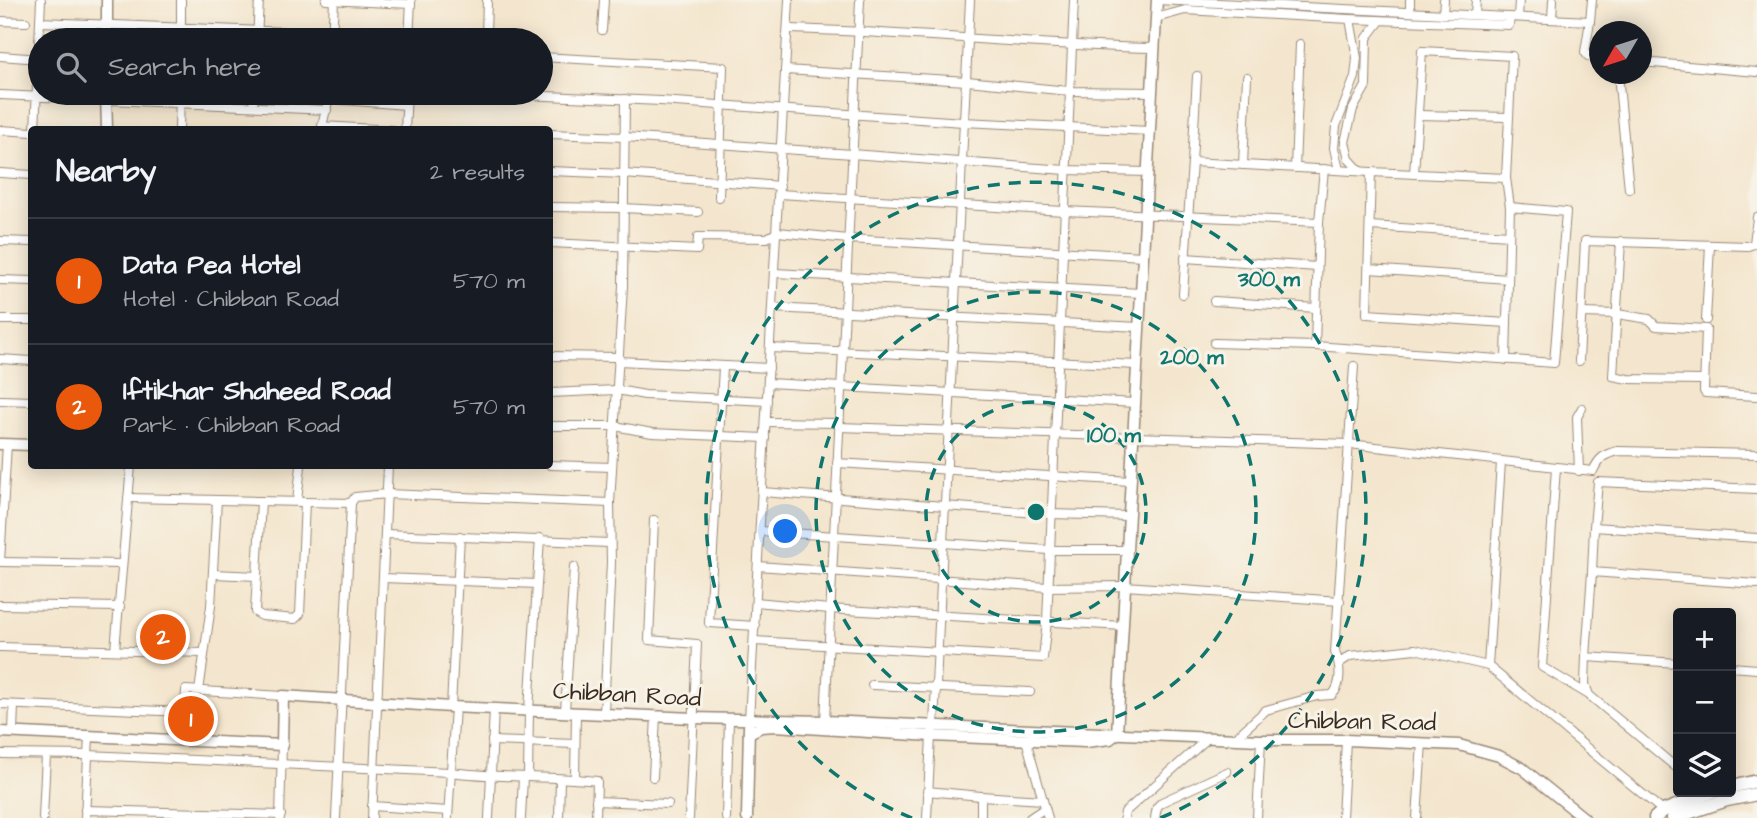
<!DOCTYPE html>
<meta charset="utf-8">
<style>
body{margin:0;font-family:"Architects Daughter",sans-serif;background:#20242c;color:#f1f3f6}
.controls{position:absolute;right:21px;bottom:21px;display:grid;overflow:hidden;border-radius:7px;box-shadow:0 4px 18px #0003}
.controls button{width:63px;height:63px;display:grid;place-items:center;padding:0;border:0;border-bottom:2px solid #363941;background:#171b24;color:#f1f3f6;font:35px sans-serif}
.compass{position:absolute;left:1589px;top:21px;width:63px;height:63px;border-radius:50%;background:#171b24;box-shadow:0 4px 18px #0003;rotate:231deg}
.you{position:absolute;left:786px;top:532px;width:24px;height:24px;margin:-18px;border:5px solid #fff;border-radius:50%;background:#1a73e8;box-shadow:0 0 0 10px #1a73e833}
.badge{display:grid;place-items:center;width:46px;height:46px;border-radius:50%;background:#ea580c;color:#fff;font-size:23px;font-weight:700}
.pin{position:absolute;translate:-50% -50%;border:4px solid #fff;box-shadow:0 2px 7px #0006}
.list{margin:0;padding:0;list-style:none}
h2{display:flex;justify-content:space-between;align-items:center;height:91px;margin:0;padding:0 28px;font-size:30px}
h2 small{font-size:23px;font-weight:400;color:#9ea1a6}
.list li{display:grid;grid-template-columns:46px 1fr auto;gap:21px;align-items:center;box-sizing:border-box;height:126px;padding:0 28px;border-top:2px solid #363941}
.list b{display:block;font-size:26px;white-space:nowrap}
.list p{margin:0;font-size:23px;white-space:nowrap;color:#9ea1a6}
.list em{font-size:23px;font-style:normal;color:#9ea1a6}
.icon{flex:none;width:38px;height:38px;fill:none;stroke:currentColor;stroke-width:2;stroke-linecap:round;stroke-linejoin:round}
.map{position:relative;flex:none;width:1757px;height:818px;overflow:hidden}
.search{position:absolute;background:#171b24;box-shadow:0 4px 18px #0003;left:28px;top:28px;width:525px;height:77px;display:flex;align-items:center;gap:18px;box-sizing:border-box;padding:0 24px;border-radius:38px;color:#9ea1a6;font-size:26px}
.panel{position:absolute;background:#171b24;box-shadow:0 4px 18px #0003;left:28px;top:126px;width:525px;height:343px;border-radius:7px}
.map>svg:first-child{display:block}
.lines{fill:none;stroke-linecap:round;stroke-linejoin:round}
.street-casing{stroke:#988876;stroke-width:10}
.secondary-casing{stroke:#988876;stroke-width:13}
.primary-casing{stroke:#988876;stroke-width:15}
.street{stroke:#fff;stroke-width:8}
.secondary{stroke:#fff;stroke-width:10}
.primary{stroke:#fff;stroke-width:12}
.ring{fill:none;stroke:#0f766e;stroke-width:3.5;stroke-dasharray:12 9}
.labels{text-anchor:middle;stroke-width:6;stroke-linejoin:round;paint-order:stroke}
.street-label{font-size:24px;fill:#3b2a1e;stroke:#f7f3e8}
.centre{fill:#0f766e;stroke:#f7f3e8;stroke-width:3.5}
.ring-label{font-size:21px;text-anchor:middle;font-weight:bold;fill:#0f766e;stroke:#f7f3e8;stroke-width:6;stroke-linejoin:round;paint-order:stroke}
</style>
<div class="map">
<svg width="1757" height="818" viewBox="0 0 1757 818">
<rect width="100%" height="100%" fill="#f7f3e8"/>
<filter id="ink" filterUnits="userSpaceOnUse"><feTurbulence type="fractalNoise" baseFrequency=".0143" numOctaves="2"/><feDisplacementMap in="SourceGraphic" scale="14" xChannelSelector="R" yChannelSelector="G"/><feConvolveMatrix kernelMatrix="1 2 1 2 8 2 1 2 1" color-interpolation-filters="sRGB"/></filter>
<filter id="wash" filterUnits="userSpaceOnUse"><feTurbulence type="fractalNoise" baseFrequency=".00686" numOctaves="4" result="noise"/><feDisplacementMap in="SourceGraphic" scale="28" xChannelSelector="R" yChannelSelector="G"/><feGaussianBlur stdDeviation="1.57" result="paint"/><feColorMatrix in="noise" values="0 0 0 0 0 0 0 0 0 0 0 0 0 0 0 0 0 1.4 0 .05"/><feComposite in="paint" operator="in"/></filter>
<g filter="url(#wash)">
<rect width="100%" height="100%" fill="#f4e6ce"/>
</g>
<g filter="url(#ink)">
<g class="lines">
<g class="street-casing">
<g id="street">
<path d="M326,0l85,4"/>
<path d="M1157,0l433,21 2,-21"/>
<path d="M1410,12v-12"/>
<path d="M1443,14l1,-14"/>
<path d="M1475,15l1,-15"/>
<path d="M1518,17l1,-17"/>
<path d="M1156,18l29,-8 165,9 7,39 -2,19 -19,49 -2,22 5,22"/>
<path d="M1350,19l159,6 1,-8"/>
<path d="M1552,19l1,-19"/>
<path d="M0,21l26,1"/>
<path d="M1590,21l-5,31 3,4 12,3"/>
<path d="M40,22l370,15"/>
<path d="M789,29c121,3 242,16 364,19"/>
<path d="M602,30l2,-30"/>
<path d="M181,40v-40"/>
<path d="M257,40l2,-40"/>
<path d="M332,40l2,-40"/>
<path d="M409,40l2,-39"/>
<path d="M480,40l1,-5 5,-1 1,-34"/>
<path d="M0,56l40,3"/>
<path d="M541,57l182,10 -4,130"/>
<path d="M1642,62l115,10"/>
<path d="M785,70l182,11 102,10 82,1"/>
<path d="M1618,74l11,115"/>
<path d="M1197,76l-5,86 179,10"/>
<path d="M330,93l-8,33 71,4"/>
<path d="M477,93l184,8 302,21 187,9"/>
<path d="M0,95l327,15"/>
<path d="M330,99l76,6"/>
<path d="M253,106l1,-13"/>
<path d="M1418,115l91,2"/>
<path d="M0,130l32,2"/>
<path d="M35,130l6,-130"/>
<path d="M179,130l1,-37"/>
<path d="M405,130l2,-37"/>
<path d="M550,134l75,3 441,33 82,2"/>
<path d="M1243,165l4,-88"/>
<path d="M1295,168l5,-124"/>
<path d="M550,171l74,3 156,12"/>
<path d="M1360,171l-11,-12 -4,-17 8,-33 13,-23 1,-48 13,-17"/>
<path d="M0,173l32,2"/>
<path d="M1414,174l8,-123 90,5 -6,122"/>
<path d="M779,194l285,17 255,11 -4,124 239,17 12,-151 -56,-5 -4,153"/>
<path d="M550,207l73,1 75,4"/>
<path d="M1319,222l5,-53"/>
<path d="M1370,226l139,9"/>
<path d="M0,241l32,1"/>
<path d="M1621,241l-8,135 15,3 75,1"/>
<path d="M550,243l147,7 1,-13 69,1 11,-6 70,7 295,17"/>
<path d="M1185,258l132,9"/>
<path d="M1369,269l139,10"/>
<path d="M775,273l366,20"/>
<path d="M0,280l32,1"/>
<path d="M1183,294l9,-132"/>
<path d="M1214,301l102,7"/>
<path d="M773,308l366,19"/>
<path d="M1582,313l35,1 32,5 7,7 50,3 -2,62 1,2 52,3"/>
<path d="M0,320h32"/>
<path d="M1706,320l4,-75"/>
<path d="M1507,323l-140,-9 4,-142 135,6 4,29"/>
<path d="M1214,343l101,3"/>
<path d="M770,348l367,17"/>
<path d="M550,356l68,1"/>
<path d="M0,359l32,2"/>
<path d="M618,361l151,7"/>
<path d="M1579,361l6,-120 163,5 6,-2 3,-27"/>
<path d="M723,367l-14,256 46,3"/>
<path d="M768,383l367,20"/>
<path d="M550,393l67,-3 28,5 122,6"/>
<path d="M0,400l32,1"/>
<path d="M766,422l73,1"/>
<path d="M550,426h65l37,7 113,5"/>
<path d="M839,427l510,17 244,27c6,-13 11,-17 25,-20l139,3"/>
<path d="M1501,462l-13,204 175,145"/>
<path d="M837,463l294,18"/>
<path d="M550,465l62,2"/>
<path d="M1556,468l-14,199 47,28"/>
<path d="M1579,471l-2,-54 5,-9"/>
<path d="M762,492l288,22 79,2"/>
<path d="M128,498l223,5 4,-6 32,-3 223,9"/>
<path d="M261,501l-6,111 7,4 33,3 5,-5 5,-112"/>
<path d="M297,501l4,-35"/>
<path d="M654,520l-5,120 48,4 -8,174"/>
<path d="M1594,527l4,-45 159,7"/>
<path d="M760,531l289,19h78"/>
<path d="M385,534l224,9"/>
<path d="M0,562l122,2"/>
<path d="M0,562l7,-118"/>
<path d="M758,566l289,21 78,-1 215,15"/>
<path d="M1592,572l2,-45 163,11"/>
<path d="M214,574l43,2"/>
<path d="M383,578l154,6"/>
<path d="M756,602l73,7 294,17"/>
<path d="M0,605l120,2"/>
<path d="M754,641l289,17 4,-37 27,-621"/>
<path d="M0,647l203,6"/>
<path d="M115,650l16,-184"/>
<path d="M1586,657l-1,27 4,11 89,74"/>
<path d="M1341,662l9,-6 65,-7 73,17"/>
<path d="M1678,663l-92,-6 6,-85 165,12"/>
<path d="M1731,667l26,2"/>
<path d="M872,685l158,7"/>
<path d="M199,691l12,-85 6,-106"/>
<path d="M0,704l184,8"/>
<path d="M451,707l9,-171"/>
<path d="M565,711l9,-144"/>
<path d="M604,713l7,-151 -1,-59 13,-217 2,-187"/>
<path d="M749,720l40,-720"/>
<path d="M825,721l35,-721"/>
<path d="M13,732l1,-27"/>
<path d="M1234,739l32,-29 51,-14 15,-1c11,-11 8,-31 3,-43l19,-286"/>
<path d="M1026,740l22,78"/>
<path d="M183,741l3,-51 97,6"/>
<path d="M492,741l83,3"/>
<path d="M0,754l88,1 362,17c49,6 98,4 147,9l-1,37"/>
<path d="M528,777l1,-67 11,-172"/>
<path d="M653,777l3,-61"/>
<path d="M575,779l1,-67"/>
<path d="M927,791l54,5"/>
<path d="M596,801l72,3"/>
<path d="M372,806l76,5"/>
<path d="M85,810l196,5"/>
<path d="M43,818l3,-63"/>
<path d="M85,818l4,-82"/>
<path d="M280,818l2,-73"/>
<path d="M336,818l15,-315"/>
<path d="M372,818l16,-352"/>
<path d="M448,818l7,-111"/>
<path d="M489,818l5,-110"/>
<path d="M521,818l2,-41"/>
<path d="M559,818l1,-39"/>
<path d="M726,818l3,-98"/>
<path d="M927,818l4,-82 3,-11 36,-725"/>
<path d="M981,818v-22l62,4"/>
<path d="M1030,818l15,-10"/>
<path d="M1124,818l1,-6 83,-74"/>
<path d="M1155,818l2,-11 5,-5 65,-30"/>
<path d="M1257,818l4,-78"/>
<path d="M1342,818l4,-78"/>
<path d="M1417,818l5,-75"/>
</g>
</g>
<g class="secondary-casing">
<g id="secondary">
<path d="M107,40v-40"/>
<path d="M106,93l1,37"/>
<path d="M0,444l32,1"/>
<path d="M0,732l282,13 1,-49 168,11 242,11 132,3 436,19h85l113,5 40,11 23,12 62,50"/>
<path d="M749,733l12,-6 14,-1 156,10 155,6 24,-3 5,-4"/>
<path d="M1117,734l40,-734"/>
<path d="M747,818l2,-92"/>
</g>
</g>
<g class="primary-casing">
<g id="primary">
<path d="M1731,787l26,-6"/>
<path d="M1655,818l8,-7 50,-19"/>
<path d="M1673,818l54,-18 30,-6"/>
</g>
</g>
<use href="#street" class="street"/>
<use href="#secondary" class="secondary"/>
<use href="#primary" class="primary"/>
</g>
</g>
<g class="ring">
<circle cx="1036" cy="512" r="110"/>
<circle cx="1036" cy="512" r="220"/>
<path d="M912 818A330 330 0 1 1 1160 818"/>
</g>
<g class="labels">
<g class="street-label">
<text transform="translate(627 694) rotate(3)" y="8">Chibban Road</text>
<text transform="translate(1362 721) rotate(1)" y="8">Chibban Road</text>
</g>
</g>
<circle cx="1036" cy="512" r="10" class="centre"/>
<g class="ring-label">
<text x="1269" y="286">300 m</text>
<text x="1192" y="364">200 m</text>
<text x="1114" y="442">100 m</text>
</g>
</svg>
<div class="controls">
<button>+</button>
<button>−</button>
<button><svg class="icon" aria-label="layers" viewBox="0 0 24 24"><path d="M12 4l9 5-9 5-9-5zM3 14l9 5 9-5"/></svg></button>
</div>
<svg class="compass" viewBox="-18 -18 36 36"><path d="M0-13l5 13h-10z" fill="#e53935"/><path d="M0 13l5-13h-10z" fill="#9ea1a6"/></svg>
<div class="you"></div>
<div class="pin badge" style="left:191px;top:719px">1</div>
<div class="pin badge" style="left:163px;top:637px">2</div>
<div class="search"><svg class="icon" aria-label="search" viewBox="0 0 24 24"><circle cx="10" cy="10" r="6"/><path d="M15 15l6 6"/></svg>Search here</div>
<section class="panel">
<h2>Nearby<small>2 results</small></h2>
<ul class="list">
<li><span class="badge">1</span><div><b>Data Pea Hotel</b><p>Hotel · Chibban Road</p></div><em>570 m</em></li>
<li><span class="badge">2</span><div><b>Iftikhar Shaheed Road</b><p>Park · Chibban Road</p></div><em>570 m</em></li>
</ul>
</section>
</div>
